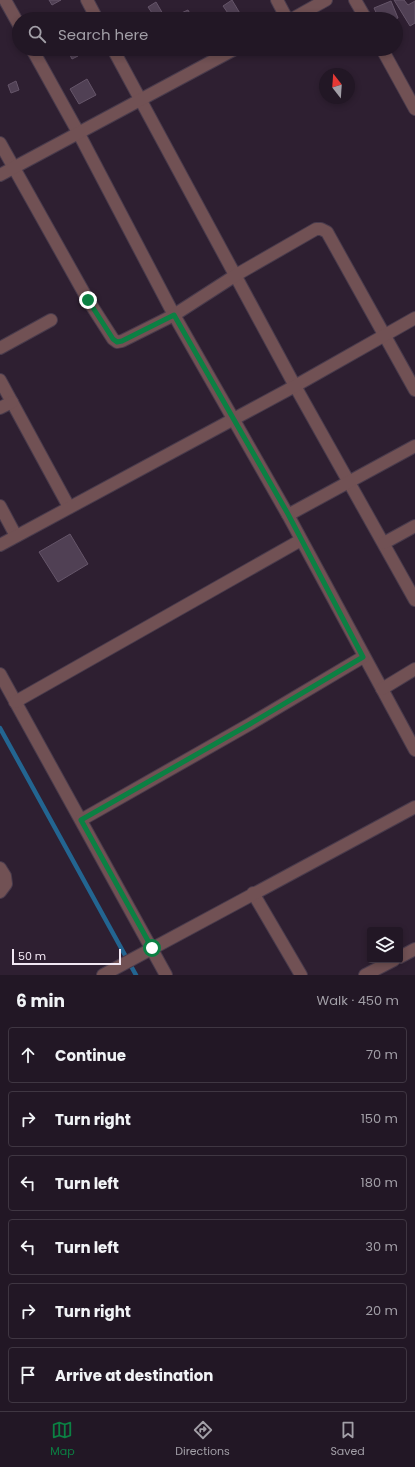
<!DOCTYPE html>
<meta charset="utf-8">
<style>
body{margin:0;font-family:Poppins,sans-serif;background:#2e2432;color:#f1f3f6}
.controls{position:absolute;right:12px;bottom:12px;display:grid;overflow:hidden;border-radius:4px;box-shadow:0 2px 6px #0003}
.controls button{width:36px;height:36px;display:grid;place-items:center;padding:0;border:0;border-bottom:1px solid #3f3642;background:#221725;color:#f1f3f6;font:20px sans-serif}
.compass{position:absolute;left:319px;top:68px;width:36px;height:36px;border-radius:50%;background:#221725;box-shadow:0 2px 6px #0003;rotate:343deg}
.scale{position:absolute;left:12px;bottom:10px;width:109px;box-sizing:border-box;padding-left:4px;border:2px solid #f2e8f4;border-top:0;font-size:11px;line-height:14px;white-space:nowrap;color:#f2e8f4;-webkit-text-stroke:3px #2e1f31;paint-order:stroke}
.stop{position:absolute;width:12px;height:12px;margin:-9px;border:3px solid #0b8043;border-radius:50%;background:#fff}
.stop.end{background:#0b8043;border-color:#fff;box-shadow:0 1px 4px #0008}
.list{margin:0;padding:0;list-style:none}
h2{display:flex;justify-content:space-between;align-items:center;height:52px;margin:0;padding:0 16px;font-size:17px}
h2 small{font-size:13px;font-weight:400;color:#a29fa7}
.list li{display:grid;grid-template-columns:26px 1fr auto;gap:12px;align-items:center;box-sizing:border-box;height:56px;margin:0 8px 8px;padding:0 8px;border:1px solid #3f3642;border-radius:4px}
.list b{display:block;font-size:15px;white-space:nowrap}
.list em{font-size:13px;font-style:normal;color:#a29fa7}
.icon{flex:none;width:22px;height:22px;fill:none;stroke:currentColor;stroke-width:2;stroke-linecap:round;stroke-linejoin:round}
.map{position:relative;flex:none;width:415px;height:975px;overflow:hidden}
.search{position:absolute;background:#221725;box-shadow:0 2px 6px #0003;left:12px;right:12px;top:12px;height:44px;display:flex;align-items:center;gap:10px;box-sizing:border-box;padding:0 14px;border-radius:22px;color:#a29fa7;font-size:15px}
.sheet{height:436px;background:#221725}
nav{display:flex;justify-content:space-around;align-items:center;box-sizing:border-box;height:56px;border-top:1px solid #3f3642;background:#221725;font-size:11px;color:#a29fa7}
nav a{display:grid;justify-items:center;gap:2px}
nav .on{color:#0b8043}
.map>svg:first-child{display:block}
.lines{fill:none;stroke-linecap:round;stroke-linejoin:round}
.stream{stroke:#236591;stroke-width:4.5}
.building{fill:#504054;stroke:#655569}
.minor-casing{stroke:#493b4c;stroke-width:14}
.minor{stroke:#715154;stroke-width:12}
.route{stroke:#0b8043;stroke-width:5}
</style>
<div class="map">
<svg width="415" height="975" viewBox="0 0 415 975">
<rect width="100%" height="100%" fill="#2e1f31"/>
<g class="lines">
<path class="stream" d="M0,728l136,247"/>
</g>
<g class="building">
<path d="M49,0h12l-9,5z"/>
<path d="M232,0l9,15 -6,4h-3l-9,-13z"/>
<path d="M394,0h10l4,5 7,-4v22l-5,3z"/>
<path d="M391,1l7,17 -3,1h-16l-5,-11z"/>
<path d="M156,2l7,12 -7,5 -8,-12z"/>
<path d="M188,10l5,9h-11l-3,-5z"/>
<path d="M67,49h7l4,7 -6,3z"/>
<path d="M87,79l9,16 -17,9 -9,-15z"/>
<path d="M16,81l3,9 -8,3 -3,-8z"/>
<path d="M70,534l18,30 -30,18 -19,-30z"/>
</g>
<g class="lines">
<g class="minor-casing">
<g id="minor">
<path d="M5,0l14,25"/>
<path d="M87,0l10,19"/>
<path d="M277,0l10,19"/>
<path d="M355,0l11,19"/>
<path d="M292,19l34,-19"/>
<path d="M32,49l46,83 96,183 114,200 127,235"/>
<path d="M113,49l182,337 120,214"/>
<path d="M382,49l33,60"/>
<path d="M0,143l88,157 25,39 4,3 5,-1 52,-26 62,-40 80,-46h5l6,3 88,158"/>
<path d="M0,175l235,-126"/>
<path d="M0,348l51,-28"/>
<path d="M0,380l69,127"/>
<path d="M0,408l12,-6"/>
<path d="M0,506l16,30"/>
<path d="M288,515l127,-69"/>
<path d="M384,543l31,-17"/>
<path d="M0,545l295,-159 120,-68"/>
<path d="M0,674l166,301"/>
<path d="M382,689l33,-20"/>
<path d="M15,702l286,-162"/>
<path d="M81,820l169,-96 113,-67"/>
<path d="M0,868l5,8 1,8 -6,8"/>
<path d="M253,893l48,82"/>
<path d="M400,957l15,-8"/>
<path d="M103,975l312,-168"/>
<path d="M365,975l29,-15"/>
</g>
</g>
<use href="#minor" class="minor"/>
</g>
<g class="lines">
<path class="route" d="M88,300l25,39 4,3 5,-1 52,-26 114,199 75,143 -113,67 -169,96 71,128"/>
</g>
</svg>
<div class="controls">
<button><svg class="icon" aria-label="layers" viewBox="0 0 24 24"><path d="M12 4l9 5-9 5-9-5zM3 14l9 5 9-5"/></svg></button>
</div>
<svg class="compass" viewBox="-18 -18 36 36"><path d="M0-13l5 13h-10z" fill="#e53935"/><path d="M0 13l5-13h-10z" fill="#a29fa7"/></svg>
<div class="scale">50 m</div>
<div class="stop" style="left:152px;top:948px"></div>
<div class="stop end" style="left:88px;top:300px"></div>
<div class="search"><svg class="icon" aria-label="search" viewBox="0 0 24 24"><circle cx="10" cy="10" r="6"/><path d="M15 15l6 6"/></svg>Search here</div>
</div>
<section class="sheet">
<h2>6 min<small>Walk · 450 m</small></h2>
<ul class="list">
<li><svg class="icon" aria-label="ahead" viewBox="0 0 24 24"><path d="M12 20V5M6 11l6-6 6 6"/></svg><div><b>Continue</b></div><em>70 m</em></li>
<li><svg class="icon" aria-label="right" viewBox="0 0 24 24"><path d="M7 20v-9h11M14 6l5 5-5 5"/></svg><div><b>Turn right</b></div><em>150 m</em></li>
<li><svg class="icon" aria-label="left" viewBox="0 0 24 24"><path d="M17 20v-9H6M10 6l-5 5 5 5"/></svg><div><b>Turn left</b></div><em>180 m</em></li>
<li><svg class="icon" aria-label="left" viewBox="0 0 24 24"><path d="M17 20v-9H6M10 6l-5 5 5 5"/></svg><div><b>Turn left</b></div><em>30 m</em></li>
<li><svg class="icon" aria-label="right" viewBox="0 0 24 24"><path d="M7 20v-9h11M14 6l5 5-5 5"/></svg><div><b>Turn right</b></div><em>20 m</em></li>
<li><svg class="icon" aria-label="arrive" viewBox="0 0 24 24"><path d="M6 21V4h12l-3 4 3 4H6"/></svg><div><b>Arrive at destination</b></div></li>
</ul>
</section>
<nav>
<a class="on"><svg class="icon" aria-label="map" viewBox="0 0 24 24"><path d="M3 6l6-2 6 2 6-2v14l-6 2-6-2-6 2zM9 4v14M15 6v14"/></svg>Map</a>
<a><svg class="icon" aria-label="directions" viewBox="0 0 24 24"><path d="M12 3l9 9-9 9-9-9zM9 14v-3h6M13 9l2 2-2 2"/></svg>Directions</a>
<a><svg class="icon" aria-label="saved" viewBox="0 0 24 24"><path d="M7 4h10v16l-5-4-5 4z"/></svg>Saved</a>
</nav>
